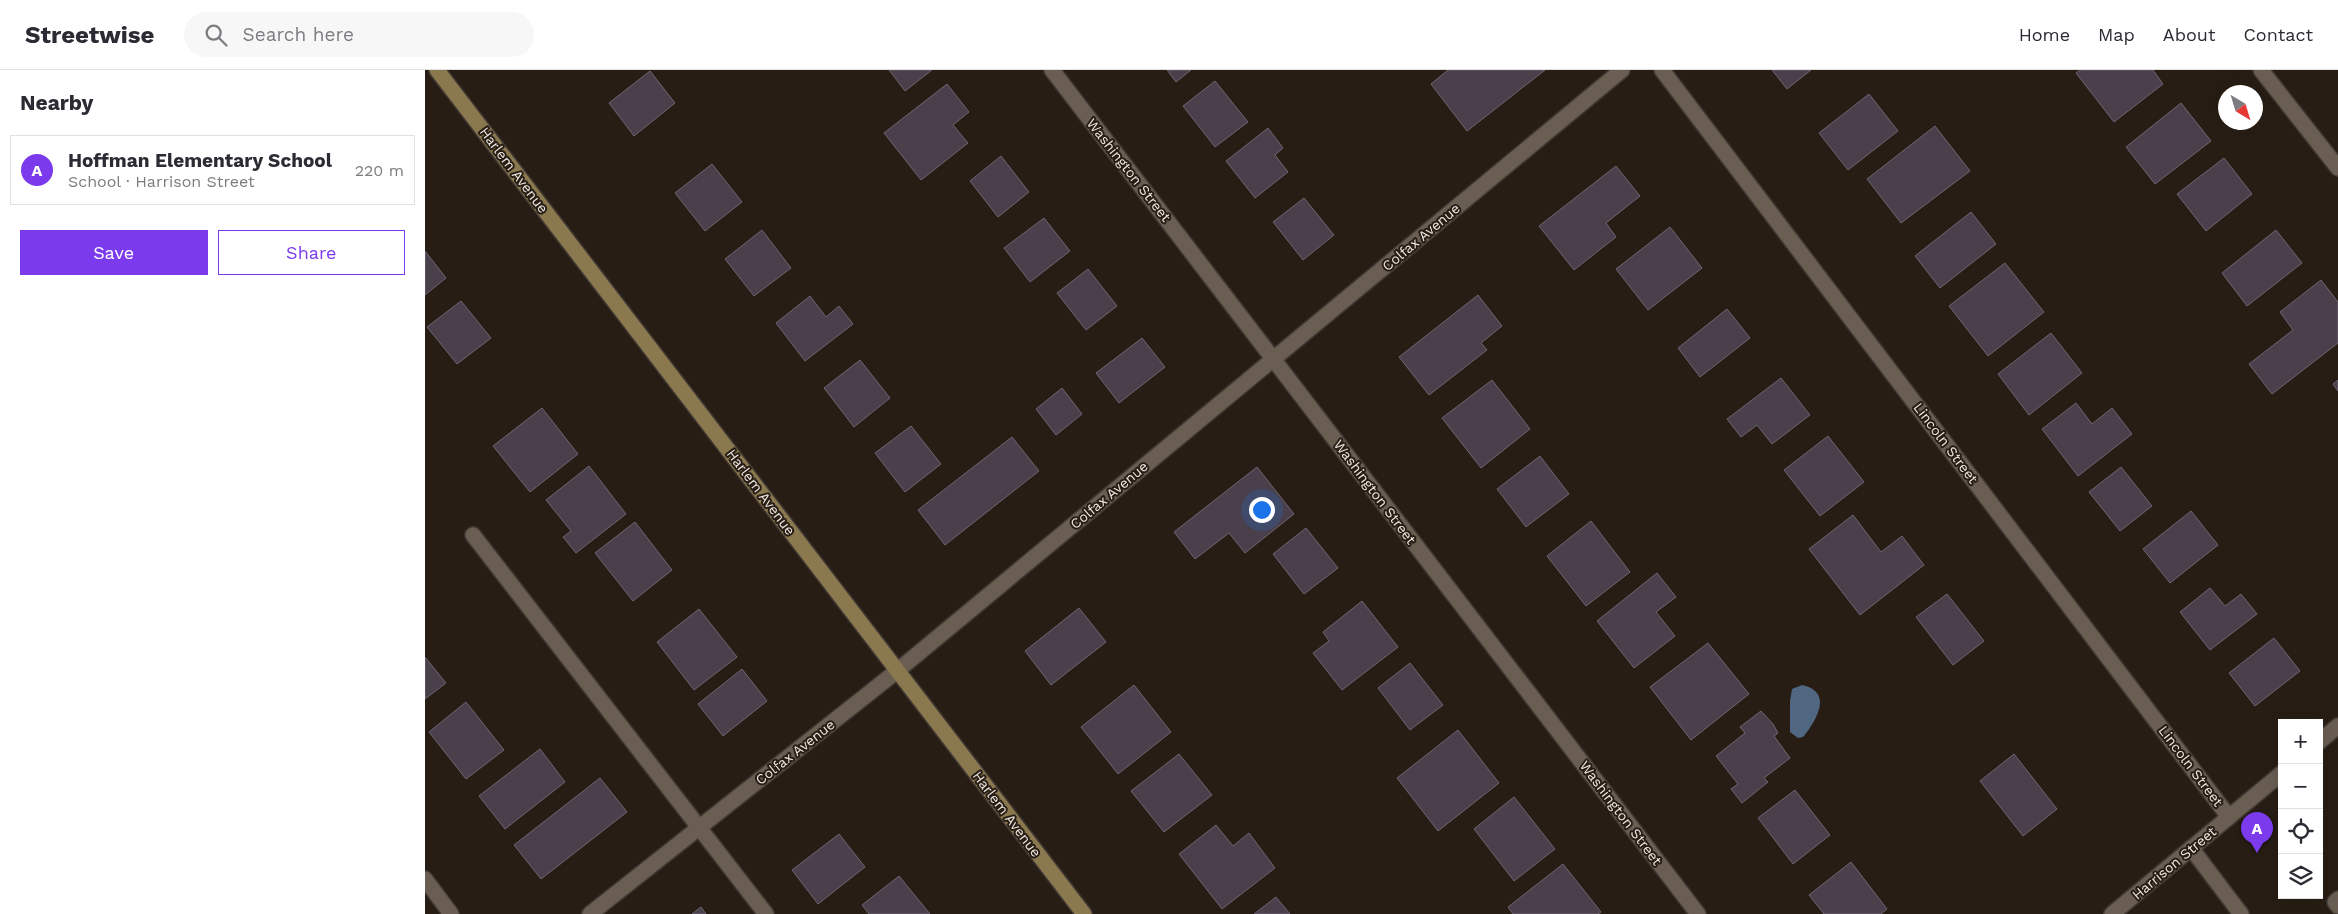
<!DOCTYPE html>
<meta charset="utf-8">
<style>
body{margin:0;font-family:"Work Sans",sans-serif;background:#f7f7f7;color:#2b2b33}
.controls{position:absolute;right:15px;bottom:15px;display:grid;overflow:hidden;border-radius:0px;box-shadow:0 5px 20px #0002}
.controls button{width:45px;height:45px;display:grid;place-items:center;padding:0;border:0;border-bottom:1px solid #e1e1e2;background:#fff;color:#2b2b33;font:25px sans-serif}
.compass{position:absolute;left:1793px;top:15px;width:45px;height:45px;border-radius:50%;background:#fff;box-shadow:0 5px 20px #0002;rotate:142deg}
.you{position:absolute;left:836px;top:439px;width:18px;height:18px;margin:-12px;border:4px solid #fff;border-radius:50%;background:#1a73e8;box-shadow:0 0 0 8px #1a73e833}
.badge{display:grid;place-items:center;width:32px;height:32px;border-radius:50%;background:#7c3aed;color:#fff;font-size:16px;font-weight:700}
.pin{position:absolute;translate:-50% -41px;filter:drop-shadow(0 1px 2px #0008)}
.pin::after{content:'';position:absolute;top:26px;width:18px;height:15px;background:inherit;clip-path:polygon(0 0,100% 0,50% 100%)}
.list{margin:0;padding:0;list-style:none}
h2{display:flex;justify-content:space-between;align-items:center;height:65px;margin:0;padding:0 20px;font-size:21px}
h2 small{font-size:16px;font-weight:400;color:#7c7c81}
.list li{display:grid;grid-template-columns:32px 1fr auto;gap:15px;align-items:center;box-sizing:border-box;height:70px;margin:0 10px 10px;padding:0 10px;border:1px solid #e1e1e2;border-radius:0px}
.list b{display:block;font-size:19px;white-space:nowrap}
.list p{margin:0;font-size:16px;white-space:nowrap;color:#7c7c81}
.list em{font-size:16px;font-style:normal;color:#7c7c81}
.actions{display:flex;gap:10px;padding:15px 20px}
.actions a{flex:1;padding:11px 0;border:1px solid #7c3aed;border-radius:0px;text-align:center;font-size:18px;color:#7c3aed}
.actions .main{background:#7c3aed;color:#fff}
.icon{flex:none;width:28px;height:28px;fill:none;stroke:currentColor;stroke-width:2;stroke-linecap:round;stroke-linejoin:round}
.map{position:relative;flex:none;width:1913px;height:844px;overflow:hidden}
header{display:flex;align-items:center;gap:30px;box-sizing:border-box;height:70px;padding:0 25px;background:#fff;border-bottom:1px solid #e1e1e2}
header strong{font-size:24px}
nav{display:flex;gap:28px;margin-inline-start:auto;font-size:18px}
.search{width:350px;height:45px;background:#f7f7f7;display:flex;align-items:center;gap:12px;box-sizing:border-box;padding:0 18px;border-radius:28px;color:#7c7c81;font-size:19px}
main{display:flex}
aside{flex:1;background:#fff}
.map>svg:first-child{display:block}
.water{fill:#4f6780}
.building{fill:#4a404b;stroke:#6f6571}
.lines{fill:none;stroke-linecap:round;stroke-linejoin:round}
.lane-casing{stroke:#413833;stroke-width:18}
.street-casing{stroke:#413833;stroke-width:18}
.secondary-casing{stroke:#413833;stroke-width:18}
.lane{stroke:#6a5e53;stroke-width:15}
.street{stroke:#6a5e53;stroke-width:15}
.secondary{stroke:#8a784f;stroke-width:15}
.labels{text-anchor:middle;stroke-width:4;stroke-linejoin:round;paint-order:stroke}
.street-label{font-size:14px;fill:#efe8e2;stroke:#271d14}
</style>
<header>
<strong>Streetwise</strong>
<div class="search"><svg class="icon" aria-label="search" viewBox="0 0 24 24"><circle cx="10" cy="10" r="6"/><path d="M15 15l6 6"/></svg>Search here</div>
<nav><a>Home</a><a>Map</a><a>About</a><a>Contact</a></nav>
</header>
<main>
<aside>
<h2>Nearby<small></small></h2>
<ul class="list">
<li><span class="badge">A</span><div><b>Hoffman Elementary School</b><p>School · Harrison Street</p></div><em>220 m</em></li>
</ul>
<div class="actions"><a class="main">Save</a><a>Share</a></div>
</aside>
<div class="map">
<svg width="1913" height="844" viewBox="0 0 1913 844">
<rect width="100%" height="100%" fill="#271d14"/>
<path class="water" d="M1377,615c32,7 14,36 1,52l-5,1 -8,-6v-31l2,-12z"/>
<g class="building">
<path d="M464,0h43l-27,21z"/>
<path d="M742,0h24l-15,12z"/>
<path d="M1023,0h97l-78,61 -36,-47z"/>
<path d="M1347,0h39l-24,19z"/>
<path d="M1655,0h73l10,14 -49,38 -38,-49z"/>
<path d="M225,1l25,32 -41,33 -25,-33z"/>
<path d="M790,11l33,41 -33,25 -32,-41z"/>
<path d="M522,14l22,28 -16,13 15,18 -47,37 -37,-47z"/>
<path d="M1444,24l29,37 -50,39 -29,-37z"/>
<path d="M1756,33l30,38 -56,43 -29,-37z"/>
<path d="M1510,56l35,45 -69,52 -34,-44z"/>
<path d="M843,58l15,20 -8,7 13,17 -33,26 -29,-37z"/>
<path d="M576,86l28,36 -31,25 -28,-36z"/>
<path d="M1799,88l28,36 -46,37 -29,-37z"/>
<path d="M287,94l30,38 -37,29 -30,-38z"/>
<path d="M1191,96l24,30 -34,27 10,14 -42,33 -35,-44z"/>
<path d="M879,128l30,37 -31,25 -30,-38z"/>
<path d="M1546,142l25,32 -56,44 -25,-32z"/>
<path d="M619,148l26,33 -40,31 -26,-34z"/>
<path d="M1245,157l32,41 -54,42 -32,-41z"/>
<path d="M337,160l29,38 -37,28 -29,-37z"/>
<path d="M1851,160l26,33 -55,43 -25,-33z"/>
<path d="M0,181l21,27 -21,17z"/>
<path d="M1580,193l39,49 -56,44 -39,-50z"/>
<path d="M663,199l29,37 -31,24 -29,-37z"/>
<path d="M1896,210l17,22v41l-66,51 -23,-30 44,-34 -13,-18z"/>
<path d="M1053,225l24,31 -21,17 6,7 -58,45 -30,-38z"/>
<path d="M385,226l16,21 13,-11 14,18 -48,37 -29,-38z"/>
<path d="M36,231l30,37 -34,26 -30,-37z"/>
<path d="M1302,239l23,29 -50,39 -22,-29z"/>
<path d="M1626,263l31,40 -53,42 -31,-41z"/>
<path d="M717,268l23,29 -46,36 -23,-30z"/>
<path d="M435,290l30,38 -36,29 -30,-39z"/>
<path d="M1356,308l29,37 -38,29 -15,-19 -16,12 -14,-18z"/>
<path d="M1067,310l38,49 -49,39 -39,-50z"/>
<path d="M1913,310v11l-5,-7z"/>
<path d="M637,318l20,26 -26,21 -20,-26z"/>
<path d="M1651,333l16,21 20,-16 20,26 -54,42 -36,-47z"/>
<path d="M117,338l36,46 -48,38 -37,-46z"/>
<path d="M486,356l30,38 -36,28 -30,-39z"/>
<path d="M1403,366l36,46 -44,34 -36,-46z"/>
<path d="M587,367l27,34 -94,74 -27,-35z"/>
<path d="M1115,386l29,38 -43,33 -29,-38z"/>
<path d="M164,396l37,48 -50,39 -13,-16 8,-6 -25,-31z"/>
<path d="M832,397l37,47 -49,39 -16,-20 -34,26 -21,-27z"/>
<path d="M1696,397l31,39 -32,25 -31,-39z"/>
<path d="M1766,441l27,34 -48,38 -27,-34z"/>
<path d="M1428,445l28,37 21,-16 22,29 -64,50 -51,-66z"/>
<path d="M1166,451l39,51 -44,34 -39,-50z"/>
<path d="M210,452l37,48 -39,31 -38,-48z"/>
<path d="M881,458l32,40 -34,26 -31,-40z"/>
<path d="M1232,503l19,24 -20,15 19,24 -41,32 -37,-47z"/>
<path d="M1785,518l15,18 16,-12 16,20 -47,36 -30,-38z"/>
<path d="M1522,524l37,47 -31,24 -37,-48z"/>
<path d="M937,531l36,46 -56,43 -29,-37 16,-12 -6,-9z"/>
<path d="M654,538l27,34 -55,43 -26,-34z"/>
<path d="M274,539l38,48 -43,33 -37,-48z"/>
<path d="M1849,568l26,33 -45,35 -26,-33z"/>
<path d="M1283,573l41,51 -58,46 -41,-53z"/>
<path d="M0,587l21,26 -21,16z"/>
<path d="M985,593l33,42 -33,25 -32,-42z"/>
<path d="M317,599l25,32 -44,35 -25,-32z"/>
<path d="M709,615l37,47 -53,42 -37,-47z"/>
<path d="M41,632l38,48 -38,29 -37,-47z"/>
<path d="M1336,641l12,13 5,9 -4,3 16,22 -26,20 4,4 -26,21 -11,-14 7,-5 -22,-28 29,-23 -5,-6z"/>
<path d="M1033,660l41,53 -61,48 -41,-53z"/>
<path d="M115,679l25,33 -60,47 -26,-33z"/>
<path d="M754,684l33,41 -48,37 -33,-41z"/>
<path d="M1589,684l43,55 -34,27 -43,-55z"/>
<path d="M175,708l27,34 -86,67 -27,-34z"/>
<path d="M1370,720l35,45 -37,29 -35,-46z"/>
<path d="M1089,727l41,52 -41,32 -40,-52z"/>
<path d="M791,755l17,21 16,-13 26,35 -53,41 -43,-55z"/>
<path d="M414,764l26,33 -47,37 -26,-34z"/>
<path d="M1426,792l36,47 -6,5h-57l-15,-19z"/>
<path d="M1138,794l38,48 -3,2h-85l-5,-7z"/>
<path d="M474,806l31,38h-61l-7,-9z"/>
<path d="M851,827l14,17h-36z"/>
<path d="M276,837l5,7h-14z"/>
</g>
<g class="lines">
<g class="lane-casing">
<g id="lane">
<path d="M48,465l293,379"/>
<path d="M1766,778l50,66"/>
<path d="M1913,829l-3,3 3,4"/>
</g>
</g>
<g class="street-casing">
<g id="street">
<path d="M627,0l646,844"/>
<path d="M1237,0l567,747"/>
<path d="M1836,0l77,98"/>
<path d="M1894,672l19,-16"/>
<path d="M0,809l26,35"/>
<path d="M165,844l307,-243 725,-601"/>
<path d="M1687,844l170,-141"/>
</g>
</g>
<g class="secondary-casing">
<path id="secondary" d="M12,0l647,844"/>
</g>
<use href="#lane" class="lane"/>
<use href="#street" class="street"/>
<use href="#secondary" class="secondary"/>
</g>
<g class="labels">
<g class="street-label">
<text transform="translate(89 100) rotate(53)" y="5">Harlem Avenue</text>
<text transform="translate(704 100) rotate(52)" y="5">Washington Street</text>
<text transform="translate(996 167) rotate(-40)" y="5">Colfax Avenue</text>
<text transform="translate(1521 373) rotate(53)" y="5">Lincoln Street</text>
<text transform="translate(336 422) rotate(53)" y="5">Harlem Avenue</text>
<text transform="translate(950 422) rotate(53)" y="5">Washington Street</text>
<text transform="translate(684 425) rotate(-40)" y="5">Colfax Avenue</text>
<text transform="translate(370 682) rotate(-38)" y="5">Colfax Avenue</text>
<text transform="translate(1766 696) rotate(53)" y="5">Lincoln Street</text>
<text transform="translate(1196 743) rotate(53)" y="5">Washington Street</text>
<text transform="translate(582 744) rotate(53)" y="5">Harlem Avenue</text>
<text transform="translate(1749 793) rotate(-40)" y="5">Harrison Street</text>
</g>
</g>
</svg>
<div class="controls">
<button>+</button>
<button>−</button>
<button><svg class="icon" aria-label="locate" viewBox="0 0 24 24"><circle cx="12" cy="12" r="6"/><path d="M12 2v4M12 18v4M2 12h4M18 12h4"/></svg></button>
<button><svg class="icon" aria-label="layers" viewBox="0 0 24 24"><path d="M12 4l9 5-9 5-9-5zM3 14l9 5 9-5"/></svg></button>
</div>
<svg class="compass" viewBox="-18 -18 36 36"><path d="M0-13l5 13h-10z" fill="#e53935"/><path d="M0 13l5-13h-10z" fill="#7c7c81"/></svg>
<div class="you"></div>
<div class="pin badge" style="left:1832px;top:783px">A</div>
</div>
</main>
